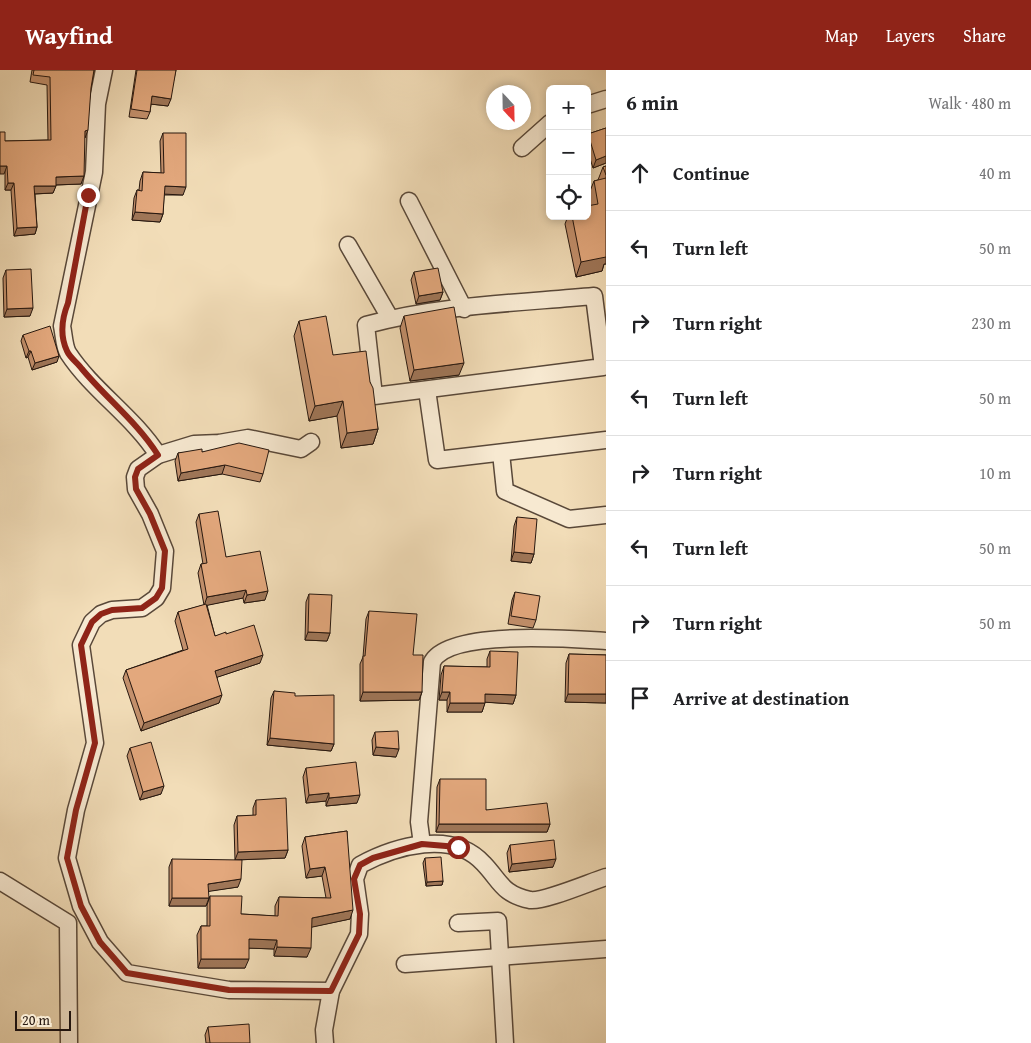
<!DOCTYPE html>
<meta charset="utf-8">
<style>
body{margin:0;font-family:"Gentium Book Plus",serif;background:#f6f6f6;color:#202124}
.controls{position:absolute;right:15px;top:15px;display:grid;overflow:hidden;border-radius:8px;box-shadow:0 2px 8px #0003}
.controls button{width:45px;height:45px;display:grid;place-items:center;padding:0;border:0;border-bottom:1px solid #e0e0e0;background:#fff;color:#202124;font:25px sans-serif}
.compass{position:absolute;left:486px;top:15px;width:45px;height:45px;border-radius:50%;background:#fff;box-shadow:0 2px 8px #0003;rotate:158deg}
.scale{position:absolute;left:15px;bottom:12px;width:56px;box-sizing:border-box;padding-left:5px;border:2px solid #26170f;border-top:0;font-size:14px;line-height:18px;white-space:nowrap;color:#26170f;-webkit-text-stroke:4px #f7e9d1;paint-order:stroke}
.stop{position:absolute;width:15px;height:15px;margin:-11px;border:4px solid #8f2418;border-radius:50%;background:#fff}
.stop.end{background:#8f2418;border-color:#fff;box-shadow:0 1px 5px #0008}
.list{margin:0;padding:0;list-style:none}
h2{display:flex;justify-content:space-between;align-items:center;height:65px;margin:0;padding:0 20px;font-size:21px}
h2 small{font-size:16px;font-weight:400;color:#757577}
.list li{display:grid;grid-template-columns:32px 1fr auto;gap:15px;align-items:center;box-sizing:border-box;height:75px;padding:0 20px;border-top:1px solid #e0e0e0}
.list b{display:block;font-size:19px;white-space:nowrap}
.list em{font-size:16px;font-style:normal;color:#757577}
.icon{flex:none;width:28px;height:28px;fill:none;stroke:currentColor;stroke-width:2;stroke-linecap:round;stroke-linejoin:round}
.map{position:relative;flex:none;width:606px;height:973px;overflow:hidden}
header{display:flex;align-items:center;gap:30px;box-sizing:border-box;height:70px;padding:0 25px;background:#8f2418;color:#fff}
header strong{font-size:24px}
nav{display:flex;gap:28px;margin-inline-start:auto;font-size:18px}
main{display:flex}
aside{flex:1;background:#fff}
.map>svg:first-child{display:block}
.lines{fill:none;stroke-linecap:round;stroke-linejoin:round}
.minor-casing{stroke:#594839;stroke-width:19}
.minor{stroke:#f7e9d1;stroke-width:16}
.wall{fill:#c3906c;stroke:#26170f}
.shaded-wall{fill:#9f7658;stroke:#26170f}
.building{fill:#e3a87d;stroke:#26170f}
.route{stroke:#8f2418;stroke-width:6}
</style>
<header>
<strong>Wayfind</strong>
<nav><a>Map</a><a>Layers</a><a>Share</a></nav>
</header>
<main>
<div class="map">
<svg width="606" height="973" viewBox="0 0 606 973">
<rect width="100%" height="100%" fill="#f2ddb8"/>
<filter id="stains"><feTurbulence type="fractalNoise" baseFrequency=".004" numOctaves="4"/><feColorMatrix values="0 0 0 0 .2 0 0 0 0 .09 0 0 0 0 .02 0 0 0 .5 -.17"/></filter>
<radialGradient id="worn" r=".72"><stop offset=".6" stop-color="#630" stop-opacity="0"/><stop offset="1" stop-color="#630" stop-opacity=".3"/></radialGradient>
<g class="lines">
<g class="minor-casing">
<g id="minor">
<path d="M104,0l-7,34 -3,68 -32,154c2,9 2,20 6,27 25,38 65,63 90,102"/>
<path d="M587,35l19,-6"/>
<path d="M522,78l28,-25"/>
<path d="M409,131l55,108"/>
<path d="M348,175l42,73"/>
<path d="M594,226l9,71 -229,29 -8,-71c73,-20 152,-22 228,-29z"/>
<path d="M427,320l10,70 169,-20"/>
<path d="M311,372l-10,7 -53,-11 -29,5 -25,1 -36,11 -20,14 -3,8 1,12 14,25 15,37 -3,37 -6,10 -14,10 -30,2 -11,4 -9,8 -11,23 14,98 -19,67 -9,48 14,48 19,36 27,31 102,17 102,1"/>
<path d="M501,383l4,38 64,28 37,-4"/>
<path d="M422,774l-3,-22 13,-160c17,-33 141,-23 174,-21"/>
<path d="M0,811l68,42 1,120"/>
<path d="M458,853l40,-2 7,122"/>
<path d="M405,894l201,-15"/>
<path d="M325,973l-1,-13 7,-39 28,-57 1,-20 -5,-35 5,-14c35,-19 93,-36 124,-1 17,18 18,30 46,36 14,2 60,-18 76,-23"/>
</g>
</g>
<use href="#minor" class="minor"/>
</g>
<g class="wall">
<path d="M32,0h62l-3,18 -6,50h-1l-3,46 -25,1 -3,8 -18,1 2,33 -2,7 -21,2 -3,-46h-6v-49l43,-1 -1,-55 -17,-3z"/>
<path d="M136,0h40l-8,36 -17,-2 -1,8 -3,7 -18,-2z"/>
<path d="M606,58v35l-13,5 -6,-19v-13l1,-2z"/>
<path d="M163,63l20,62h-19l-1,19 -3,8 -28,-2 2,-22 3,-8h2l1,-9 3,-9 18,1 -1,-32z"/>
<path d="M606,96v98h-2l-2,7 -26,6 -11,-53 3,-8h19l3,-11 -2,-9 6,-15 4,-1 5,-13z"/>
<path d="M6,200l24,46 -26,1 -1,-39z"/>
<path d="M414,202l29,20 -3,8 -24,4 -5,-24z"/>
<path d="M404,246l55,59 -49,6 -10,-53z"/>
<path d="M299,251l34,34 37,27 8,47 -5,15 -32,4 -4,-32 -28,5 -15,-85z"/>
<path d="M23,265l34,27 -25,8 -4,-13 -2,1 -5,-17z"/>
<path d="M202,382l61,22 -3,8 -38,-8 -44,7 -3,-20 3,-8z"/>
<path d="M199,444l27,43 39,43 -21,3 -1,-5 -36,7 8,31 11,-2 34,29 -43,14 2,26 -78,28 -18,-53 3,-8 57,-20 -8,-29 3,-9 26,-7 -6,-32 3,-9h2l-7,-42z"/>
<path d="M517,447l17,37 -3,9 -20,-2 3,-35z"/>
<path d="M515,522l21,28 -3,8 -25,-4 4,-24z"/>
<path d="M309,524l21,39 -3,8 -22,-1 1,-38z"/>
<path d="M369,541l44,44 9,37 -3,8 -59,1v-37l3,-7 3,-38z"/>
<path d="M490,581l26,44 -3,9 -28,-2 -3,10h-35v-12h-8l2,-25 3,-9 43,1v-8z"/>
<path d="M569,584l37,1v48l-41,-1 1,-39z"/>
<path d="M274,621l21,5 39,48 -3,7 -64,-6 4,-47z"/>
<path d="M375,662l21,25 -23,-2 -1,-15z"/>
<path d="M130,678l31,46 -21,6 -13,-44z"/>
<path d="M306,698l51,35 -31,3v-5l-20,2 -3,-26z"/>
<path d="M440,709l46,31 64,14 -3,8h-111l1,-45z"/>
<path d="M256,730l32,50 -3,8 -50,2 -1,-35 3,-9h16v-8z"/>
<path d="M347,761l3,88 -39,8 -4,30 -33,-1v-7l-25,-1 -4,20h-47l-1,-33 4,-9h6v-21l3,-9 31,18 34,2v-10l4,-9 47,1 -4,-22 -16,2 -4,-32 3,-9z"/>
<path d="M510,775l43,22 -44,5 -2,-19z"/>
<path d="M425,788l18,23 -1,4 -16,1 -3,-23z"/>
<path d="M172,789l66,28 -30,4 -2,15h-37v-39z"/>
<path d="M208,957l42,16h-44l-1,-8z"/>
</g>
<g class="shaded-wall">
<path d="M152,26l19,3 -3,7 -18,-2z"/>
<path d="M88,60l-3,8h-3l3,-7z"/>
<path d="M606,86v7l-13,5 3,-8z"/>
<path d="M0,96h7l-3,8h-4z"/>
<path d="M84,106l-3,8 -28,1 3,-8z"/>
<path d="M8,113h6l-3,7h-6z"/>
<path d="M34,116h22l-3,7 -21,1z"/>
<path d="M165,116l21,1 -3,8 -21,-1z"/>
<path d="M135,142l28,2 -3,8 -28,-2z"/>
<path d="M37,157l-2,7 -21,2 3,-8z"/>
<path d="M606,180v14h-2l-2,7 -26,6 5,-15z"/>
<path d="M443,222l-3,8 -24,4 3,-8z"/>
<path d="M33,238l-3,8 -26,1 3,-8z"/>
<path d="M29,281h2l-3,6 -2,1z"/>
<path d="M59,286l-2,6 -25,8 3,-7z"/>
<path d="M464,293l-5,12 -49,6 4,-11z"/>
<path d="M343,331l-6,15 -28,5 6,-15z"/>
<path d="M378,359l-5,15 -32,4 6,-15z"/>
<path d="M225,395l-3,9 -44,7 3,-8z"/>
<path d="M514,482l20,2 -3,9 -20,-2z"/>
<path d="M246,520l-3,8 -39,8 3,-9z"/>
<path d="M268,521l-3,9 -21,3 3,-8z"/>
<path d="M308,562l22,1 -3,8 -22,-1z"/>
<path d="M263,585l-3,8 -48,16 3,-8z"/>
<path d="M363,622h59l-3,8 -59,1z"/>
<path d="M442,622h8l-3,8h-8z"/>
<path d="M485,624l31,1 -3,9 -31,-2z"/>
<path d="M568,624h38v9l-41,-1z"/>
<path d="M222,625l-3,8 -78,28 3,-8z"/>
<path d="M450,633h35l-3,9h-35z"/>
<path d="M270,668l64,6 -3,7 -64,-6z"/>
<path d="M376,677l23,2 -3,8 -23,-2z"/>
<path d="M164,716l-3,8 -21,6 3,-8z"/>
<path d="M329,723l-3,8 -20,2 3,-8z"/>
<path d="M360,725l-3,8 -31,3 3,-8z"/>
<path d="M439,754h111l-3,8h-111z"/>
<path d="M288,780l-3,8 -50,2 3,-8z"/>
<path d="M556,789l-3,8 -44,5 3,-8z"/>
<path d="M325,797l-3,9 -16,2 4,-9z"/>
<path d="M241,809l-3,8 -33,5 3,-8z"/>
<path d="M443,811l-1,4 -16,1 1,-4z"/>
<path d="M172,828h37l-3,8h-37z"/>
<path d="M353,840l-3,9 -42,9 4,-10z"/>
<path d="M249,869l28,1 -3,9 -29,-1z"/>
<path d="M277,877l34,1 -4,9 -33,-1z"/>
<path d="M201,889h48l-4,9h-47z"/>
</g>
<g class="building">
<path d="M34,0h60l-3,18 -3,42 -3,1 -1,45 -28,1v9h-22l3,41 -20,1 -3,-45h-6l-1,-17h-7v-34h5v9l46,-1 -1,-63 -17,-2z"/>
<path d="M137,0h39l-5,29 -19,-3 -2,16 -19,-3z"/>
<path d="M606,58v28l-10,4 -8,-26z"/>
<path d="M163,63h23v54l-21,-1 -2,28 -28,-2 2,-22 5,1 1,-19 21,1z"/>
<path d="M606,96v9l-3,-8z"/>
<path d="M606,108v79l-25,5 -9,-46h15v-10l11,-2 -4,-23z"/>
<path d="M438,198l5,24 -24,4 -5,-24z"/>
<path d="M31,199l2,39 -26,1 -1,-39z"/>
<path d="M454,237l10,56 -50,7 -10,-54z"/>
<path d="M326,246l7,39 33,-4 4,31 3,6 5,41 -31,4 -4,-32 -28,5 -16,-85z"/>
<path d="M50,256l9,30 -24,7 -4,-12h-2l-6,-16z"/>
<path d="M239,373l30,7 -6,24 -38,-9 -44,8 -3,-20 24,-4v3z"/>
<path d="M218,441l8,46 34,-6 8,40 -21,4 -1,-5 -39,7 -6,-33 6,-1 -8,-49z"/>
<path d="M517,447l20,2 -3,35 -20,-2z"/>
<path d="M515,522l25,4 -4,24 -25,-4z"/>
<path d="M309,524l23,1 -2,38 -22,-1z"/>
<path d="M206,534l9,32 11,-4v2l28,-9 9,30 -48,16 7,24 -78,28 -18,-53 62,-21 -10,-37z"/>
<path d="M369,541l48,3 -4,41h10l-1,37h-59v-36h2z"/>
<path d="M490,581l28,1 -2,43 -31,-1v9h-35v-11h-8l2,-26 46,1z"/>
<path d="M569,584l37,1v39h-38z"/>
<path d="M274,621l21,2v3l39,-1v49l-64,-6z"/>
<path d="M398,661l1,18 -23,-2 -1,-15z"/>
<path d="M151,672l13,44 -21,6 -13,-44z"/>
<path d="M356,692l4,33 -31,3v-5l-20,2 -3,-27z"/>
<path d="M440,709h46v31l61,-7 3,21h-111z"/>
<path d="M286,728l2,52 -50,2 -1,-36 19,-1v-15z"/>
<path d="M347,761l6,79 -41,8 -1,30 -34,-1v-7l-28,-1v20h-48v-33h9v-30h32l-1,18 37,2 1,-19 52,1 -6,-31 -15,2 -5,-32z"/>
<path d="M554,770l2,19 -44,5 -2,-19z"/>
<path d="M441,787l2,24 -16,1 -2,-24z"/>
<path d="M172,789l70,1 -1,19 -33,5 1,14h-37z"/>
<path d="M249,954l1,19h-40l-2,-16z"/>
</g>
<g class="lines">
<path class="route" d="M88,125l-20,108c-6,15 -8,33 -1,48 3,7 11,12 15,18 25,30 55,53 76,86l-20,14 -3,8 1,12 14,25 15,37 -3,37 -6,10 -14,10 -30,2 -11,4 -9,8 -11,23 14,98 -19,67 -9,48 14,48 19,36 27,31 102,17 102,1 28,-57 1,-20 -6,-35 6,-14 13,-7 49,-14 36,3"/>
</g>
<rect width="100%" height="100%" filter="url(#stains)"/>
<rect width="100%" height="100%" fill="url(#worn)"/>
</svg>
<div class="controls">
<button>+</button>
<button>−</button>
<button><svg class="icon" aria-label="locate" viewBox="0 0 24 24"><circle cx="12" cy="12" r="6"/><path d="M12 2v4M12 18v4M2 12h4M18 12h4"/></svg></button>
</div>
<svg class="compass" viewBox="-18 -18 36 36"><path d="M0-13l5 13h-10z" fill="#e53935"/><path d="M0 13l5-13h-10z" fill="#757577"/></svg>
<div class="scale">20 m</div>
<div class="stop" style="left:458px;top:777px"></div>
<div class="stop end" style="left:88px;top:125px"></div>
</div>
<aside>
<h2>6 min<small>Walk · 480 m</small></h2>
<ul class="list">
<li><svg class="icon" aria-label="ahead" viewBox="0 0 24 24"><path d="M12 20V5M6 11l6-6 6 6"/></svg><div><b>Continue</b></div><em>40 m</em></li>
<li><svg class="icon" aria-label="left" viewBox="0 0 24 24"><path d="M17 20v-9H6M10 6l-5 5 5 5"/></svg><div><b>Turn left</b></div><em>50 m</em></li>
<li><svg class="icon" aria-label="right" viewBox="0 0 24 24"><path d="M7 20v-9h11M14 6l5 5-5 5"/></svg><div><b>Turn right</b></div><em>230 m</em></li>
<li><svg class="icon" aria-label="left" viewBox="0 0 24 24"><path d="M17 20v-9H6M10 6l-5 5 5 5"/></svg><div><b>Turn left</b></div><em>50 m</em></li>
<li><svg class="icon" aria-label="right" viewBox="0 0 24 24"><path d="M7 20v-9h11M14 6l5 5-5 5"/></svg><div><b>Turn right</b></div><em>10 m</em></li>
<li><svg class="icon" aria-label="left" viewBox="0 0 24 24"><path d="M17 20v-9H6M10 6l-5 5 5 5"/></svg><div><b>Turn left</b></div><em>50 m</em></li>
<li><svg class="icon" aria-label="right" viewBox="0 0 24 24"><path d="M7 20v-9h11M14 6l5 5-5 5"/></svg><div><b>Turn right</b></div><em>50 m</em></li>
<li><svg class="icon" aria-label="arrive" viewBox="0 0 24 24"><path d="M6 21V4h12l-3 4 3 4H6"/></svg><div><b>Arrive at destination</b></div></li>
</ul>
</aside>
</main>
